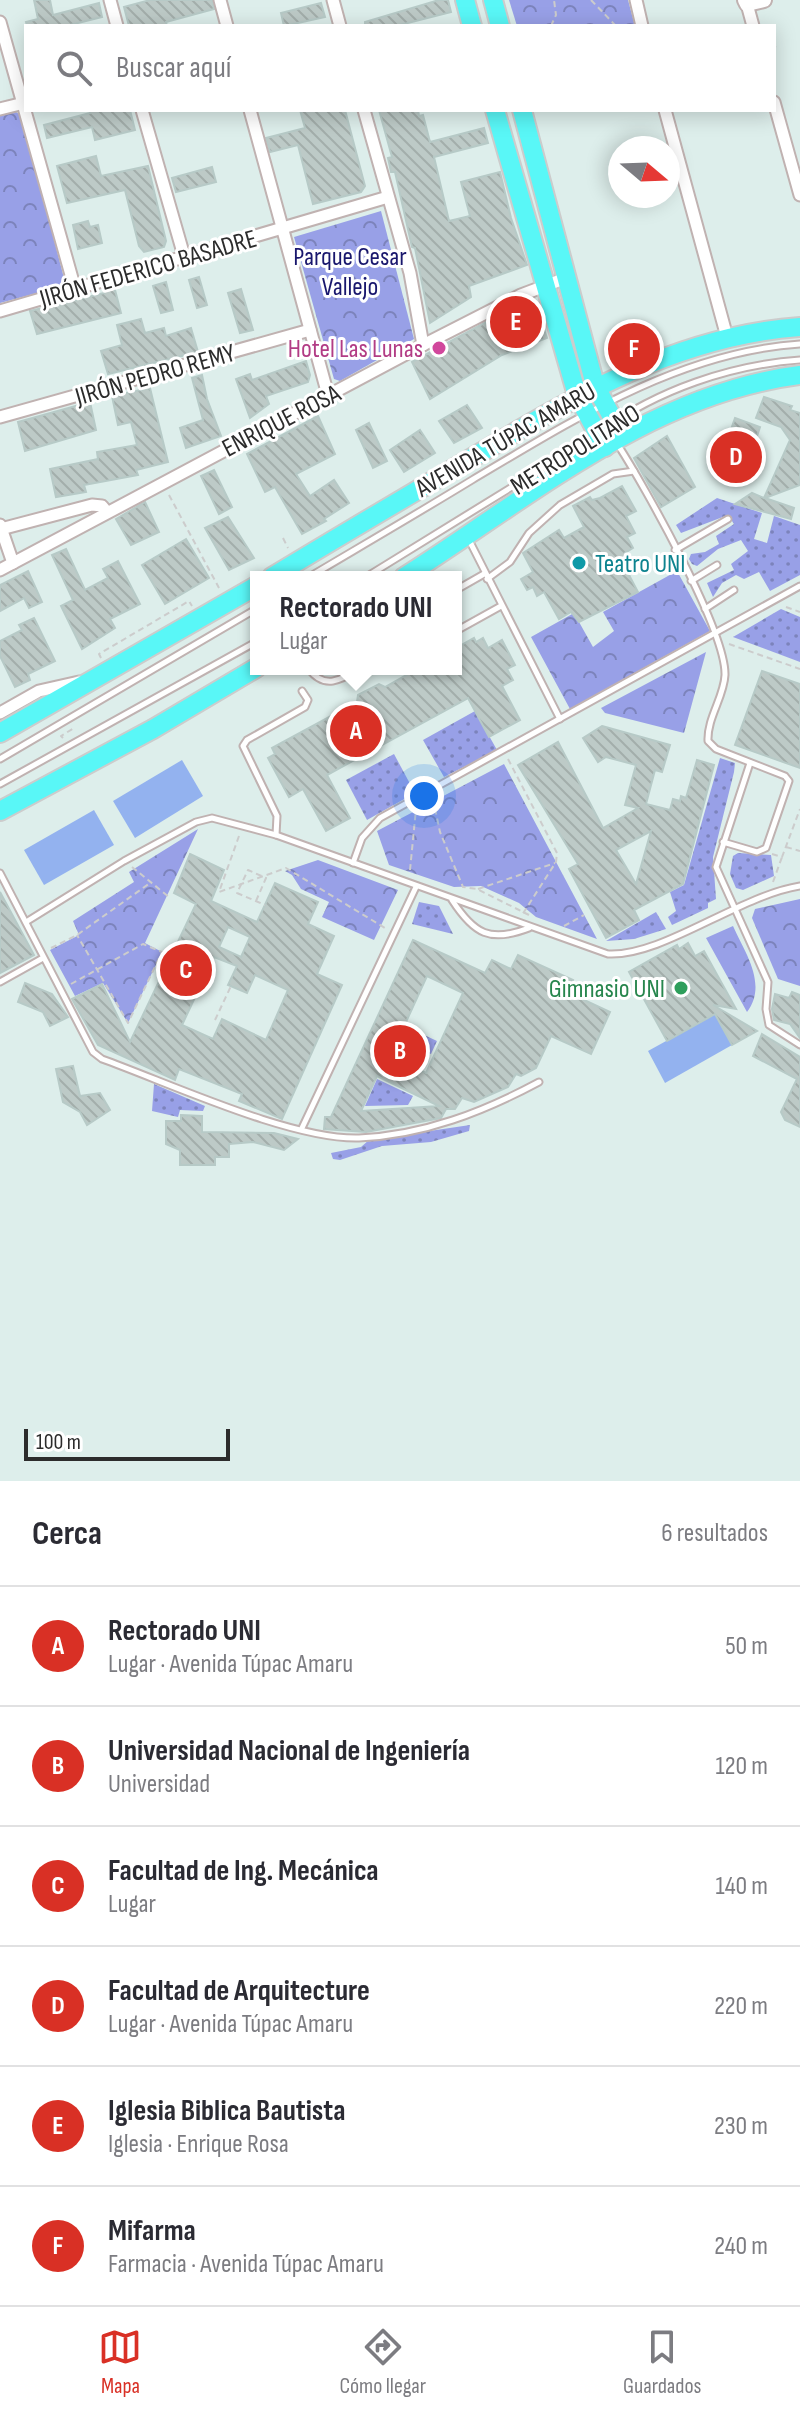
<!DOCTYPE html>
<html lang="es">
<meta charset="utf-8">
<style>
body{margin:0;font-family:"Sofia Sans Condensed",sans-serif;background:#f2f2f3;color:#2b2b33}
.compass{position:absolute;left:608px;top:136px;width:72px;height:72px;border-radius:50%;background:#fff;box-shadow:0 4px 20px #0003;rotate:109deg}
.scale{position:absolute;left:24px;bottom:20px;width:206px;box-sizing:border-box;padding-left:8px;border:4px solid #2c2c2c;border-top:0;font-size:22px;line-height:28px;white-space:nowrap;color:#2c2c2c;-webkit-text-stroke:6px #fff;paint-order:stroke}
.you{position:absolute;left:424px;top:796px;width:28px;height:28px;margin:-20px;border:6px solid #fff;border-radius:50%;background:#1a73e8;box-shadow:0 0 0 12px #1a73e833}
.badge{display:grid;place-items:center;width:52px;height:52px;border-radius:50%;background:#d93025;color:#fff;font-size:26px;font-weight:700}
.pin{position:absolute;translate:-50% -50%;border:4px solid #fff;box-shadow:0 2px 8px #0006}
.popup{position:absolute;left:250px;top:571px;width:212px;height:104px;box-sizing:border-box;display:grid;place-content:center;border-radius:0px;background:#fff;filter:drop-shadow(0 2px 6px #0005);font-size:26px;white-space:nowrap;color:#7c7c81}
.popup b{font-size:30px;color:#2b2b33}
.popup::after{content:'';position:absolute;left:50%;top:100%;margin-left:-16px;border:16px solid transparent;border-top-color:#fff}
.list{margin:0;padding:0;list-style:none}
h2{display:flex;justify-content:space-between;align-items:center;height:104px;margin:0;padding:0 32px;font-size:34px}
h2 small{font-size:26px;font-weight:400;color:#7c7c81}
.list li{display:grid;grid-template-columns:52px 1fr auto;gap:24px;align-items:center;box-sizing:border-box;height:120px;padding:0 32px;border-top:2px solid #e1e1e2}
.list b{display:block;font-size:30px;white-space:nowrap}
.list p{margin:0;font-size:26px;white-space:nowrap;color:#7c7c81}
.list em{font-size:26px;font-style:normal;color:#7c7c81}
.icon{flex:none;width:44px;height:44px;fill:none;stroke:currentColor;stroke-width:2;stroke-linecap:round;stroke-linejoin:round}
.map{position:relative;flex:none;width:800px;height:1481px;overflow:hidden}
.search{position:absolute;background:#fff;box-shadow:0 4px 20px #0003;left:24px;right:24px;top:24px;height:88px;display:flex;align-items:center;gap:20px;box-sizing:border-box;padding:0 28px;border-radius:0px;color:#7c7c81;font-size:30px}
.sheet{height:824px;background:#fff}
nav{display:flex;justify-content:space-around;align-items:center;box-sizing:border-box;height:112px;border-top:2px solid #e1e1e2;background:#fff;font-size:22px;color:#7c7c81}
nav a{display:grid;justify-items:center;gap:4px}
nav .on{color:#d93025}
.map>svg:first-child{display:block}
.grass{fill:url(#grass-dots)}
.park{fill:url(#park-crowns)}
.pitch{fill:#93b2ef}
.building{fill:url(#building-back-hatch);stroke:#b7cac7;stroke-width:2;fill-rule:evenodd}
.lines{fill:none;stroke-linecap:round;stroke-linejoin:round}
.service-casing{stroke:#c0b2b1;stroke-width:9}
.minor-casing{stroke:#c0b2b1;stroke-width:15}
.tertiary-casing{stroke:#c0b2b1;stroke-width:18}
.primary-casing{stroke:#ccc;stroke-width:22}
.path{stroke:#ccc;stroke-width:2;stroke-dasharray:6 4;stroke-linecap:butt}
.service{stroke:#fff;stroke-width:5}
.minor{stroke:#fff;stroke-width:11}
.tertiary{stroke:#fff;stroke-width:14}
.primary{stroke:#59f7f7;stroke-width:18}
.hotel-dot{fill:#d1479c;stroke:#fff;stroke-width:3}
.culture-dot{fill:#0f9aa8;stroke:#fff;stroke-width:3}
.leisure-dot{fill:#2e9e5b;stroke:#fff;stroke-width:3}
.labels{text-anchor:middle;stroke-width:6;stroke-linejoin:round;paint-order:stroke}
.park-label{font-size:26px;fill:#19176d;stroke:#fff}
.street-label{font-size:26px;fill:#2c2c2c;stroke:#fff}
.hotel-label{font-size:26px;fill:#b23c85;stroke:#fff;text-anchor:end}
.culture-label{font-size:26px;fill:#0d838f;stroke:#fff;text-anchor:start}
.leisure-label{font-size:26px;fill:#27864d;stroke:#fff;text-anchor:end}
</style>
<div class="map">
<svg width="800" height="1481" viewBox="0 0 800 1481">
<defs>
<pattern id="grass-dots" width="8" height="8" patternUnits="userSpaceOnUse" patternTransform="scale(2)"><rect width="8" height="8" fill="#98a0e7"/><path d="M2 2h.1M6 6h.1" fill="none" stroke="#7c83bb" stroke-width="1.8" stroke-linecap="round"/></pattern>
<pattern id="park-crowns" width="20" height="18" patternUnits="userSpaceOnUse" patternTransform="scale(2)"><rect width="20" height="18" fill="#98a0e7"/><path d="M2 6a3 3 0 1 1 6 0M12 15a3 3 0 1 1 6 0" fill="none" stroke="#7c83bb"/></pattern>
<pattern id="building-back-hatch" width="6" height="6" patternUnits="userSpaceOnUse" patternTransform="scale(2)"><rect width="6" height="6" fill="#bdcac7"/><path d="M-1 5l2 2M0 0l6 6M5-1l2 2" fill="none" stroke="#a3aeab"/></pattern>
</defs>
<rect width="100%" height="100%" fill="#ddeeeb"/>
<g class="grass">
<path d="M717,498l45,15 -8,26 13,4 7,-27 26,9v50l-30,16 -11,-19 -15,7 -8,-4 -14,8 -9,14 -6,-14 27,-13 -3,-6 17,-13 -7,-11 -23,9 -21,17 -5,-2 -3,-5 2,-5 14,-2 14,-8 -3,-8 18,-12 -6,-9 -47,18 -5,-8z"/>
<path d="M781,609l19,8v45l-67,-25z"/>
<path d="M475,711l22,39 -53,27 -21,-37z"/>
<path d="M394,754l21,39 -48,27 -21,-40z"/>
<path d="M720,758l15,5 -1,9 -21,85 3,42 -8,4v5l-36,17 -4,-8 8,-6 -6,-19 14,-7z"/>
<path d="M738,853l33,2 3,21 -31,14 -7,-2 -6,-14 3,-18z"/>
<path d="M419,902l20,4 14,28 -41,-10z"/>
<path d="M656,912l10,17 -32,10 -28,2z"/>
<path d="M407,1027l30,14 -6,13 -7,-2 -5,9 -18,-9 -3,6 -5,-2z"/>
<path d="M377,1079l36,17 -5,9 -43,1z"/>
<path d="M154,1084l51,22 -2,5 -23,-1 -2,7 -26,-6z"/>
<path d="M470,1125l-1,6 -38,11 -49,4 -42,14 -7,-1 -2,-6 30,-6 8,-7z"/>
</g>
<g class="park">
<path d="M509,0h119l7,26h-118z"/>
<path d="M13,110l9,6 43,166 -2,4 -63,17v-189z"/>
<path d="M381,211l33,128 -74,42 -6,-2 -40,-142z"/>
<path d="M677,571l33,60 -140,78 -39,-72 43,-24 19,34 21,-16 -11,-19z"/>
<path d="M706,652l-22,81 -79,-20 -4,-5z"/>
<path d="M504,764l93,175 -61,-22 -17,-14 -38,-17 -27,1 -65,-22 -12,-34z"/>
<path d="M198,829l-53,114 17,9 -34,71 -25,-40 -28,13 -25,-46 29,-15 -6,-14 61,-39 -5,-10z"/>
<path d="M318,860l80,30 -24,50 -52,-23 7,-15 -28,-13 -9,-14 -7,-4z"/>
<path d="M800,899v87l-22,-7 -26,-61 3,-9z"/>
<path d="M733,926c12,27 35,58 14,86l-41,-74z"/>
</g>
<g class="pitch">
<path d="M182,760l21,36 -68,42 -22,-37z"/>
<path d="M94,810l20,35 -70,40 -20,-35z"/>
<path d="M715,1014l17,31 -67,38 -17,-32z"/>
</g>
<g class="building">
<path d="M34,0h16l3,15 46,-12 3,14 -36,9h-39l-1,-4 12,-3z"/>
<path d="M150,0h62l2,9 -48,13 1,4h-38l-5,-19z"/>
<path d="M439,0h9l3,12 -55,14h-31v-4z"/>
<path d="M321,3l4,14 -41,9 -3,-13z"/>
<path d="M89,110h41l5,20 -40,10 -3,-13 -45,11 -3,-13 46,-12z"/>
<path d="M300,110h45l20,76 -4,6 -48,12 -15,-59 -28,7 -4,-14 39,-10z"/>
<path d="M379,110h39l1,6 4,-1 7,27 54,-14 4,15 -54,14 15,64 21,-5 -9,-34 39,-10 11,46 16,47 -58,21 2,11 -41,26 -15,-75 -3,-1 -17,-75h-4l-3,-14 4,-1z"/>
<path d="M96,156l5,20 47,-10 18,75 -2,6 -20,5 -5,-6 -14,-56 -58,13 -10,-37z"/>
<path d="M212,167l4,15 -40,10 -4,-14z"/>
<path d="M88,221l2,6 8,-2 4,18 -24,6 -5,-24z"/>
<path d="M199,277l8,28 -10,3 -8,-28z"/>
<path d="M166,282l7,28 -12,3 -8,-27z"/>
<path d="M114,286l7,27 -84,21 -7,-23 74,-18 -1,-3z"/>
<path d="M241,289l12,41 -13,3 -12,-40z"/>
<path d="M540,318l7,20 -45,17 -72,44 -18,-37 74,-40 7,13z"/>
<path d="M141,319l4,14 19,-5 2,8 25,-8 7,24 -90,22 -7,-23 21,-6 -5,-20z"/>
<path d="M306,361l4,14 -2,7 -42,14 3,8 -19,14 -14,-39 14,-5 2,6z"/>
<path d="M202,375l5,24 14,37 -35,12 -6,-20 23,-8 -11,-42z"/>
<path d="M150,388l18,74 -32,8 2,5 -54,10 2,7 -30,5 -6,-28 48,-10 -1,-7 40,-7 -6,-23 -13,3 -6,-29z"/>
<path d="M764,397l28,9 -2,4 10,3v72l-35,13 29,10 -3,11 -56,-15 17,-11 12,5 26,-58 -9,-13 -25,-9z"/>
<path d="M90,402l6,28 -71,21 -7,-29z"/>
<path d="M467,405l15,23 -28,15 -15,-22z"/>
<path d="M318,416l17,38 -39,20 14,22 24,-16 15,23 -25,16 2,2 -24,13 -27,-47 -10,5 -18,-38z"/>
<path d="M735,418l25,9 -15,45 -26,-8z"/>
<path d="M369,423l18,38 -14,7 -17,-38z"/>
<path d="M420,430l15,23 -31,19 -14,-22z"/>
<path d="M667,436l28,51 -34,20 -27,-49z"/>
<path d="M214,470l18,37 -13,7 -18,-38z"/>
<path d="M622,486l14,25 -10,5 9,17 -8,4 6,11 -8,5 10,19 -6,3 9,17 -59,30 -8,-10 -12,7 -15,-27 -7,4 -4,-9 -6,3 -6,-11 12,-7 -10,-19 36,-23 5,8 20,-11 -11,-21 17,-9 2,3 8,-2z"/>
<path d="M145,502l14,30 -28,13 -15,-26z"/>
<path d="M228,517l26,41 -25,12 -24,-42z"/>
<path d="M186,539l23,39 -44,26 -23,-39z"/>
<path d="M66,549l19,41 23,-12 -5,-9 15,-8 22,43 -30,15 5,9 -33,21 -21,-43 12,-6 -21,-45z"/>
<path d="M28,571l14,31 -13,6 -5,-10 -24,13v-26z"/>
<path d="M34,618l21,43 -27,13 2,6 -15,7 -15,-31v-15l22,-11 -3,-5z"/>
<path d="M474,638l2,4 7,-4 5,10 14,-8 13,25 -8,4 6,11 -11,6 18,34 -31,17 -21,-39 -141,77 23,43 -24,13 -23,-42 -14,8 -21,-39 7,-4 -3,-6 85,-46 1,-7 21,-11 6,3 32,-18h39v-21z"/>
<path d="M762,671l38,13v84l-65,-23z"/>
<path d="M602,726l68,19 -8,27 -7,-2 -9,34 24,6 3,-11 7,2 1,-5 5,2 11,-38 17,5 -31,119 -49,26 5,10 -33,18 -37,-69 9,-5 -60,-99 40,-23 45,86 35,-20 -13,-3 11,-40 -30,-8 -8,5 -15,-24zM651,831l-15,53 -20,-34z"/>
<path d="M190,854l34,16 -13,31 46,21 18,-39 43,19 -10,22 26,12 -17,38 25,11 -60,134 -43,-18 3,-7 -63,-25 -4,11 -77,-35 -26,-46 30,-15 28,58 66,-138 -22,-11zM228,927l22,10 -9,20 -22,-10zM214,957l23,9 -9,19 19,8 8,-18 33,15 -22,50 -44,-21 -9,20 -31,-14z"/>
<path d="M0,892l34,63 -34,18z"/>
<path d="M413,940l72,33 7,-13 19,9 7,-14 55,25 -6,12 43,20 -19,42 -40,-18 -15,32 -15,8 -5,-2 -8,13 -34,15 -12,-4 -7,11h-9l-5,9 -75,14 -42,-3 1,-12h6zM427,976l36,17 -37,80 -36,-16zM377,1076l62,30 -78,5z"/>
<path d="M688,943l7,13 9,-5 32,58 -23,-4 44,26 -25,14 -17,-31 -48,27 -38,-69 48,-27 2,4z"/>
<path d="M25,983l27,11 16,23 -18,9 -7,-14 -25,-10z"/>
<path d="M792,992l8,3v43l-10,-14 -16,-4 -2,-11 3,-15 14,4z"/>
<path d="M762,1034l38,23v70l-15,-7 -4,-8 16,-33 -44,-23z"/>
<path d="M73,1066l7,30 20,-3 10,17 -23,15 -7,-13 -17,-10 -7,-33z"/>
<path d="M181,1115l21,1v16l72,1 24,6 -14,11 -31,-8 -24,2v13h-14v8h-35v-15l-14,-6v-23h15z"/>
</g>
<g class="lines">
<g class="service-casing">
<g id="service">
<path d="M601,431c57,-41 129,-66 199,-71"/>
<path d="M618,445c26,40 108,186 107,230 -1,22 -18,43 -17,66l8,8 69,27 4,5 -23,67 -9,4 -34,-10"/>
<path d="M468,538l92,181"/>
<path d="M675,550l53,-31"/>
<path d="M309,577c54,-32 109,-64 163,-97 101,-60 207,-128 328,-136"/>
<path d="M366,577l227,-140"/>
<path d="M487,579l23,-17 19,-29 31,-28 53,-31 21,-3"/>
<path d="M691,581l26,-16"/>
<path d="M456,590l28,-16"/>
<path d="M705,609l29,-19"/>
<path d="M456,631l45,-25"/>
<path d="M309,669c15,21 32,11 51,0"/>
<path d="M0,759l256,-150"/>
<path d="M750,763l-34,104 52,115 -2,27 3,16 31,20"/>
<path d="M0,784l256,-142"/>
<path d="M276,835l1,-19 -34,-70 4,-6 58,-33 3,-7 -6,-9"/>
<path d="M353,863l9,-25 18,-20 420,-232"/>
<path d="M0,873l93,179 9,7c67,24 189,81 257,79 65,-3 124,-26 180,-56"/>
<path d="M452,900c22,34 38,43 77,28"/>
<path d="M26,922l98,-61 72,-39 16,-4 64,17 332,119c54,3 130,-58 192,-68"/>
<path d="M0,982l43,-24"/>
<path d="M302,1128l114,-241"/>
</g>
</g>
<g class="minor-casing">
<g id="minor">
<path d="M110,0l7,26"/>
<path d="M220,0l7,26"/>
<path d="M333,0l7,26"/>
<path d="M636,0l6,26"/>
<path d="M747,4l6,22"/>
<path d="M0,22l75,267"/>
<path d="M774,102l26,93"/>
<path d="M0,109l24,-6"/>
<path d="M142,110l42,146"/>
<path d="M250,110l78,285"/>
<path d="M364,110l46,163 13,72"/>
<path d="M665,110l62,227"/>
<path d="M0,311l388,-114"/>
<path d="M0,417l310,-87"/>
<path d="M0,525l13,38"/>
<path d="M1,529l91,-24 10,1 5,6"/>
<path d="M0,570l423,-225 98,-50 45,-17"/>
<path d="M0,713l39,-22 40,-9"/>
</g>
</g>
<g class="tertiary-casing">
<path id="tertiary" d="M745,0l2,4 17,-4"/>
</g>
<g class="primary-casing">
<g id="primary">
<path d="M465,0l7,26"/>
<path d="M493,0l7,26"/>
<path d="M495,110l82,285 28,52"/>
<path d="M522,110l73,275 27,51"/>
<path d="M272,577c64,-39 129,-77 193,-115 106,-63 209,-126 335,-135"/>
<path d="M404,577c125,-79 245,-183 396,-202"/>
<path d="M0,733l256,-147"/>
<path d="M0,811l153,-82 103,-61"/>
</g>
</g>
<g class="path">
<path d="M591,0l25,26"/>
<path d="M551,26l5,-11 -2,-15"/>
<path d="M774,47l2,-1"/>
<path d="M169,495l50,93"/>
<path d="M283,538l5,10"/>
<path d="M786,607l14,5"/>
<path d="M729,644l71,25"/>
<path d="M101,658l-2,-4 90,-53 3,5"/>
<path d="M63,738l-2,-2 13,-8"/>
<path d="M508,759l49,94 -1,9 -34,53"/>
<path d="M433,799l7,33 23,55 14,2 52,26"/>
<path d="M239,836l-20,56 67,-24 99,60"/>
<path d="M786,847l14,4"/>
<path d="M772,854l10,3 18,-48"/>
<path d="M132,867l37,30"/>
<path d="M410,870l6,-61"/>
<path d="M773,882l9,-25"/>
<path d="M478,889l77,-26"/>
<path d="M256,901l10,-23 -18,-8 -11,23 28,12"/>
<path d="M564,926l20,-11"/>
<path d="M51,948l26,-13 73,-52"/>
<path d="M71,984l72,-40 19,8 -34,71 -51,-88"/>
<path d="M215,1020l16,-34"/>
</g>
<use href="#service" class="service"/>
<use href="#minor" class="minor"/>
<use href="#tertiary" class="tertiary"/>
<use href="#primary" class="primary"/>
</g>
<circle class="hotel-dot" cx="439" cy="348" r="8"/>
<circle class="culture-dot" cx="579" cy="563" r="8"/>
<circle class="leisure-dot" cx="681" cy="988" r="8"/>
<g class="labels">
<g class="park-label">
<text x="350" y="265">Parque Cesar<tspan x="350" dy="30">Vallejo</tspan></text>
</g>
<g class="street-label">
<text transform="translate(148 268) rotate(-16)" y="9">JIRÓN FEDERICO BASADRE</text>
<text transform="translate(155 374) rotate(-16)" y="9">JIRÓN PEDRO REMY</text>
<text transform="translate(281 420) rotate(-27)" y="9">ENRIQUE ROSA</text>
<text transform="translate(505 439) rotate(-30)" y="9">AVENIDA TÚPAC AMARU</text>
<text transform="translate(575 449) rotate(-32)" y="9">METROPOLITANO</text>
</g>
<g class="hotel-label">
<text x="423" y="357">Hotel Las Lunas</text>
</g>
<g class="culture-label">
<text x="595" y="572">Teatro UNI</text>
</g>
<g class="leisure-label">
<text x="665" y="997">Gimnasio UNI</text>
</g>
</g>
</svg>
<svg class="compass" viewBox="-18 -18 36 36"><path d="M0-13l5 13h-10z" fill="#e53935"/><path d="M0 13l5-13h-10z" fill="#7c7c81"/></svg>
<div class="scale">100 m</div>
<div class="you"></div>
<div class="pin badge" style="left:356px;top:731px">A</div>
<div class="popup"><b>Rectorado UNI</b>Lugar</div>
<div class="pin badge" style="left:400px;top:1051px">B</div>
<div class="pin badge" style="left:186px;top:970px">C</div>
<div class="pin badge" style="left:736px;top:457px">D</div>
<div class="pin badge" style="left:516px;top:322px">E</div>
<div class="pin badge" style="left:634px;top:349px">F</div>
<div class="search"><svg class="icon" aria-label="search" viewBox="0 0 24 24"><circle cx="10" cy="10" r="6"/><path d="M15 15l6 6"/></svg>Buscar aquí</div>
</div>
<section class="sheet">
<h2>Cerca<small>6 resultados</small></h2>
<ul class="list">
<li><span class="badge">A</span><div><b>Rectorado UNI</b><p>Lugar · Avenida Túpac Amaru</p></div><em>50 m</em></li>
<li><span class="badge">B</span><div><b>Universidad Nacional de Ingeniería</b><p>Universidad</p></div><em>120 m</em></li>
<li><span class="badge">C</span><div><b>Facultad de Ing. Mecánica</b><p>Lugar</p></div><em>140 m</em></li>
<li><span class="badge">D</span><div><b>Facultad de Arquitecture</b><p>Lugar · Avenida Túpac Amaru</p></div><em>220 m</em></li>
<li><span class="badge">E</span><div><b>Iglesia Biblica Bautista</b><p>Iglesia · Enrique Rosa</p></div><em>230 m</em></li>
<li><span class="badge">F</span><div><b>Mifarma</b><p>Farmacia · Avenida Túpac Amaru</p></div><em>240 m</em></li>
</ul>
</section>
<nav>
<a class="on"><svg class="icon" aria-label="map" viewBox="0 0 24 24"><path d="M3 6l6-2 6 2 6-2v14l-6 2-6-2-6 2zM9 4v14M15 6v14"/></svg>Mapa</a>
<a><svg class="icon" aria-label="directions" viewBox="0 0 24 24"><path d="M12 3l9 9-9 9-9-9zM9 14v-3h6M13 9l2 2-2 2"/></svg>Cómo llegar</a>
<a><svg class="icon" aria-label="saved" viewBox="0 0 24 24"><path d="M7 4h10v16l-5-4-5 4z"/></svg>Guardados</a>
</nav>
